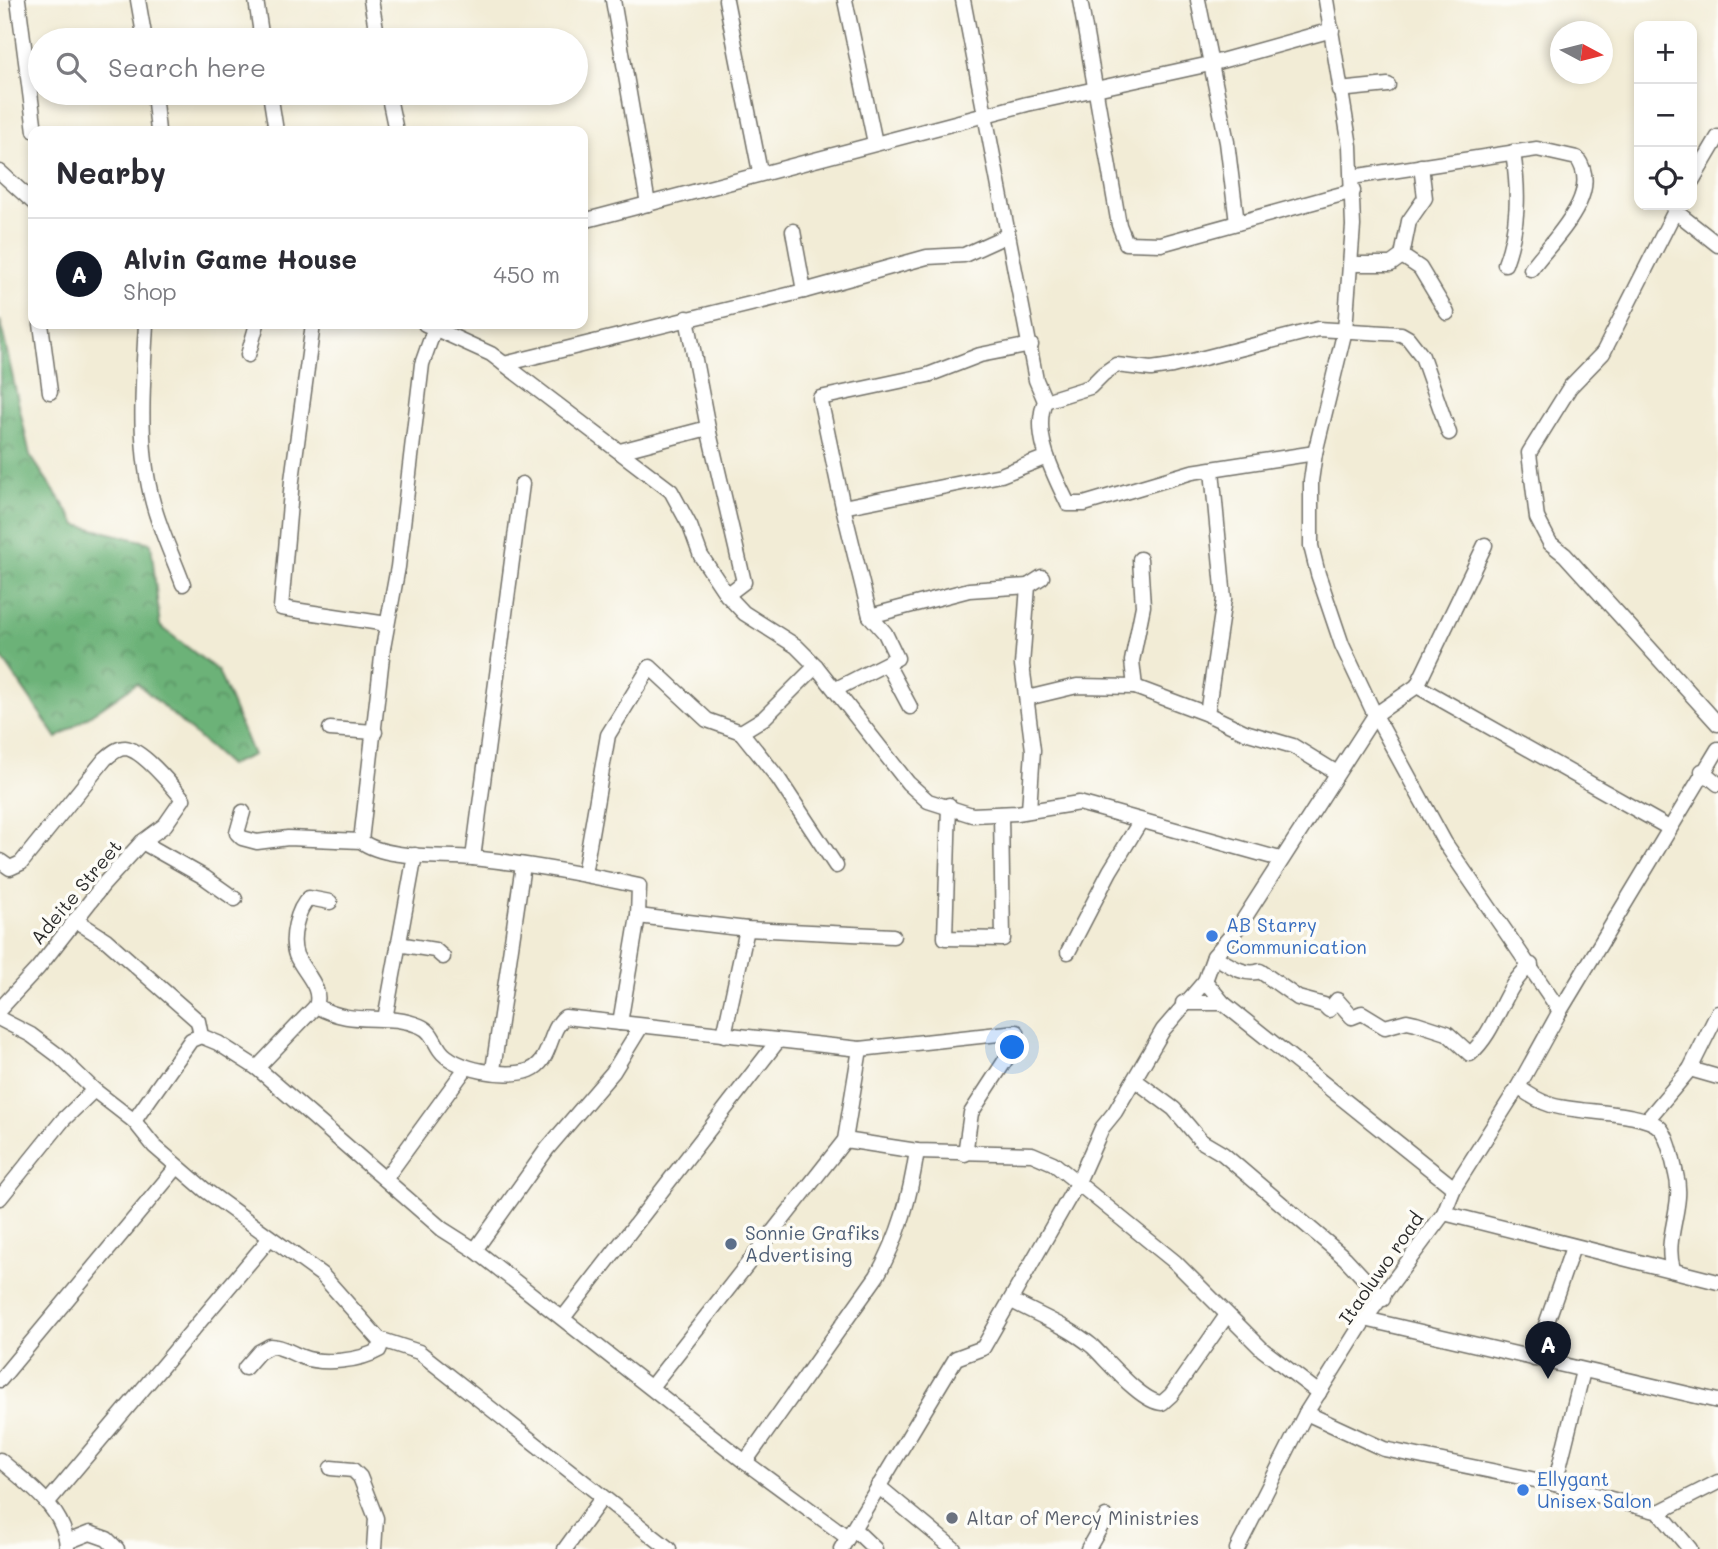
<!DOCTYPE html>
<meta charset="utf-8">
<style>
body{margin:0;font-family:Mali,sans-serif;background:#f7f7f7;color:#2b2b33}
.controls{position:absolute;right:21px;top:21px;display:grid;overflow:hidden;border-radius:14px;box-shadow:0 4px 10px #0003}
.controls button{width:63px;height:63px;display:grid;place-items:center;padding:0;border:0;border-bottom:2px solid #e1e1e2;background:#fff;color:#2b2b33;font:35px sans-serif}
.compass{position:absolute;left:1550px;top:21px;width:63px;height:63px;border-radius:50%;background:#fff;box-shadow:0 4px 10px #0003;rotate:97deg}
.you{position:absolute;left:1013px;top:1048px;width:24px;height:24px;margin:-18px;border:5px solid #fff;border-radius:50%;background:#1a73e8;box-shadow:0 0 0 10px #1a73e833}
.badge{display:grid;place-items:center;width:46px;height:46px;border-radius:50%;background:#111827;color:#fff;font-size:23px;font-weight:700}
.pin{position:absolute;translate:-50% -58px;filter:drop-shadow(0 2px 4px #0008)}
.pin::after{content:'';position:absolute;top:37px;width:24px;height:21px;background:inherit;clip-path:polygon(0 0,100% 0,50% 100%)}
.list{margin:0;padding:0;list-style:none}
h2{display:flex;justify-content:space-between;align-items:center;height:91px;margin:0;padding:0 28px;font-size:30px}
h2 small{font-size:23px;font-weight:400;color:#7c7c81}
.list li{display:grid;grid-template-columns:46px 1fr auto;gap:21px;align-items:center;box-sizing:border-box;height:112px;padding:0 28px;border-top:2px solid #e1e1e2}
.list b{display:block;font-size:26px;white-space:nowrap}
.list p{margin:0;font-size:23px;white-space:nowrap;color:#7c7c81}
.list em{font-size:23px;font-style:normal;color:#7c7c81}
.icon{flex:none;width:38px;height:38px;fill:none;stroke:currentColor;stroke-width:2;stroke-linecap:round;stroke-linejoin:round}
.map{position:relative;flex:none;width:1718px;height:1549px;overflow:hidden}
.search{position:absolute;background:#fff;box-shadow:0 4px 10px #0003;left:28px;top:28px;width:560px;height:77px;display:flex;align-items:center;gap:18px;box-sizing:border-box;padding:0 24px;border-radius:38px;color:#7c7c81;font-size:26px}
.panel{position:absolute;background:#fff;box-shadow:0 4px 10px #0003;left:28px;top:126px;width:560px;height:203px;border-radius:14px}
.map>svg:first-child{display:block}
.forest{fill:url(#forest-crowns);stroke:#4c6e52;stroke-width:2}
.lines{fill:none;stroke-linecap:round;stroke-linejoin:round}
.minor-casing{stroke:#716f67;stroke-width:17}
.minor{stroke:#fff;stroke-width:14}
.shop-dot{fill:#3f7fe0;stroke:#fdfcf7;stroke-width:2.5}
.service-dot{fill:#5c6f8a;stroke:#fdfcf7;stroke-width:2.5}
.worship-dot{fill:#6b7280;stroke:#fdfcf7;stroke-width:2.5}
.labels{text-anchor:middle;stroke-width:7;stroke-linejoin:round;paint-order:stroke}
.street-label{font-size:19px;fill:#2b2b2b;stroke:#fdfcf7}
.shop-label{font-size:19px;fill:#366cbe;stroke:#fdfcf7;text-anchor:start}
.service-label{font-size:19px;fill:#4e5e75;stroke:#fdfcf7;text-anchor:start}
.worship-label{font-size:19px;fill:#5b616d;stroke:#fdfcf7;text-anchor:start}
</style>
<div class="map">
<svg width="1718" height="1549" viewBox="0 0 1718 1549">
<defs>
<pattern id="forest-crowns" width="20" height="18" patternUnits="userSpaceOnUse" patternTransform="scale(1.75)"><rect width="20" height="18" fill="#6cb278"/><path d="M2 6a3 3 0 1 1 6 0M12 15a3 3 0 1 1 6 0" fill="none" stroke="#599163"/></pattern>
</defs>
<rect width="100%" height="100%" fill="#fdfcf7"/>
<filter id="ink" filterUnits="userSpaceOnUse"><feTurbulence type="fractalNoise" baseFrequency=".0143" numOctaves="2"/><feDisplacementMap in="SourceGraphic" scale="14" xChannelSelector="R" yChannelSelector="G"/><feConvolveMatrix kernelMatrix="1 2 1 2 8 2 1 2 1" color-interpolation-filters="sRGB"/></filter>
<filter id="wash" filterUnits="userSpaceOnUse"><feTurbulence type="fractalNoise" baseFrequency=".00686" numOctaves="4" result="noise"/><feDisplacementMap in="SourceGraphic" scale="28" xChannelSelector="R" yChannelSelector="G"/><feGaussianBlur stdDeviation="1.57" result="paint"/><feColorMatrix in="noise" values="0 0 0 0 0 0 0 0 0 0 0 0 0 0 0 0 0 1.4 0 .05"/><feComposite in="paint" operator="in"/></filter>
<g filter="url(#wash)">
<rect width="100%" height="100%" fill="#f2ecd6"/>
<path class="forest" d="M0,320l30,135 47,70 74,18 9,83 58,45 35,84 -24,10 -92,-82 -80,55 -57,-83z"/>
</g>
<g filter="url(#ink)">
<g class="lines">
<g class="minor-casing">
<g id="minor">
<path d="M18,0l17,131"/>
<path d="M138,0l7,40"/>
<path d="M256,0l6,40"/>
<path d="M371,0l7,40"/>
<path d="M613,0l35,204"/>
<path d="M726,0l34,172"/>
<path d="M845,0l30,143"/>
<path d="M963,0l73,380 9,21c-13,33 8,72 23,103h16l108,-32 123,-19"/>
<path d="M1080,0l39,225 7,18 35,1 192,-53"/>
<path d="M1198,0l29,142 10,81"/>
<path d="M1326,0l24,146 3,80 -8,104 -30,123 -4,28v65l7,28 24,71 33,70 70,128 115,168"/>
<path d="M1339,90l49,-5"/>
<path d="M154,93l4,38"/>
<path d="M270,93l6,38"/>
<path d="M388,93l8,38"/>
<path d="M0,172l33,30"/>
<path d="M1352,177l185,-28 40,9c27,36 -25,82 -46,111"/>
<path d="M1692,181l26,-44"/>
<path d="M1678,205l-75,148 -33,34 -41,66 8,65 13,25 15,12 153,169"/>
<path d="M1675,211l43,34"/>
<path d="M583,221l444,-117 183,-40 122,-34"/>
<path d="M793,231l11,60 123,-34 37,-2 44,-20"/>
<path d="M1402,256l18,12 27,45"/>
<path d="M1352,264h39l11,-8 7,-35 16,-23 -4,-32"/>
<path d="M1505,264c14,-38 14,-73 8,-112"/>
<path d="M687,318l21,110 36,154 -17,13"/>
<path d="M41,324l9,68"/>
<path d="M146,324c-3,57 -9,122 7,179 7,27 20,54 30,81"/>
<path d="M313,324l-21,156 -11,128 106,16"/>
<path d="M425,324l66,30 180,137 19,35 11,30 26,39 17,18 52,33 20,20 92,117 20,18 44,14 45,-2 62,-10 201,56"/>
<path d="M248,355l9,-31"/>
<path d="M504,364l300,-73"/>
<path d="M1045,401l45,-14 13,-13 13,-9 35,4 21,-3 146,-37 83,5 7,4 14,18 27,77"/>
<path d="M620,451l88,-23"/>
<path d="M843,507l158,-32 46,-18"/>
<path d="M870,616l99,-26 59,-4"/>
<path d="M887,664l23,43"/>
<path d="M1417,686l252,142"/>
<path d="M1135,687l-3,-26 11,-55 -3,-47"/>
<path d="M836,689l61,-31 -12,-25 -15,-17 -27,-109 -23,-109 108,-23 52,-20 51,-10"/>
<path d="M1027,698l50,-12 58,1 72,27 38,18 48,14 44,27"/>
<path d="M1207,714l17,-115 -12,-129"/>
<path d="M330,729l45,3"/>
<path d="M741,732l37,46 58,88"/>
<path d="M1702,771l16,13"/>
<path d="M949,805l-4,133 58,1 -2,-125"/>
<path d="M1029,810l4,-60 -11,-85 6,-79 14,-9"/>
<path d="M243,812l-6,21 5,5 15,4 31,-4 73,3c24,19 81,14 112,17 56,6 111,16 166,28l-1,30 -18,107"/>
<path d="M361,841l22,-193 15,-81 24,-203 13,-37"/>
<path d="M142,842l62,35 31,22"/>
<path d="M473,858l49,-374"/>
<path d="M0,861l10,7 11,-5 84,-104c6,-5 12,-11 20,-11 17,1 47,38 58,51l-18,26 -23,17 -39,43 -65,83 -38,41"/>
<path d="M584,874l24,-139 42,-68 57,53 34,12 23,-14 52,-52"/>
<path d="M638,916l109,13 146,7"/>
<path d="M75,920l31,20 92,81 3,15"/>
<path d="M398,944l37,6 8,7"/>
<path d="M1068,952l42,-81 30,-49"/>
<path d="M1214,956c14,8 31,21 46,15l38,27 26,7 5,5 8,-10 15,17 10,-4 23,14 22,-6 9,2 31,10 23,21c29,-25 32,-67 61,-89"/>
<path d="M1205,981l18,22 231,185"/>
<path d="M1183,1003h40"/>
<path d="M316,1006c39,22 68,5 104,20 12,5 13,14 20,24 14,20 68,29 90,20 22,-9 18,-40 35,-53l295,32 157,-17 -5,18 -41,63 -6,41"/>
<path d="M0,1019l31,16 28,21 35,34 40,31 20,25 51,44 117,85 57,64 40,13 250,197"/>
<path d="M385,1019l30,-164"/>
<path d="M724,1035l23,-106"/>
<path d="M257,1068l59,-62c7,-19 -13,-34 -20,-51 -6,-16 1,-46 13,-57l21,4"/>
<path d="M1690,1069l28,8"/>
<path d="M493,1070l30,-205"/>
<path d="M1135,1080l39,29 27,32 22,13 122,104 38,41"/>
<path d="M1518,1087c11,8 20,14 33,18 25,8 93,6 109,23 9,10 13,33 16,46 9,32 -13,64 -3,95"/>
<path d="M1647,1120l43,-51 28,-56"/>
<path d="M134,1121l57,-81 10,-4 17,7 39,25 185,161 33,21 270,212 102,75"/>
<path d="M845,1140l72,11 115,3 21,9 122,99 88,88 56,43"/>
<path d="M385,1179l81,-111"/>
<path d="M0,1198l63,-78 31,-30"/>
<path d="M1444,1213l274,69"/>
<path d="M475,1250l72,-101 66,-77 27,-44"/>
<path d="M1012,1301c26,14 57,26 80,45 16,15 49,56 70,57l9,-8 56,-80"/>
<path d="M563,1318l214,-276"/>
<path d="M1365,1319l353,82"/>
<path d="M1534,1359l39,-112"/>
<path d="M245,1368l14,-16 11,-6c12,0 21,7 32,11 21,8 58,4 77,-7l3,-8"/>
<path d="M0,1380l177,-213"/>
<path d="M651,1387l194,-247 15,-91"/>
<path d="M1306,1413l78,36 171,35 104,28 59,-30"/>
<path d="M0,1460c26,23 67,50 67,89"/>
<path d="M745,1462l132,-186c23,-41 33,-79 40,-125"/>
<path d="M331,1468l22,2 7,7 16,41 -2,31"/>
<path d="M1555,1484l28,-113"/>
<path d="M878,1486l76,63"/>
<path d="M47,1503l223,-265"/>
<path d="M1659,1512l31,37"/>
<path d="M855,1530l20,19"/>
<path d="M67,1542l23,-9 17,6 10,10"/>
<path d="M565,1549l37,-51"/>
<path d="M841,1549l115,-191 27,-10 95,-166 24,-54 13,-16 48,-82 42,-49 9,-25 26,-31 135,-210 42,-29 68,-141"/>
<path d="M1088,1549l18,-32"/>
<path d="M1237,1549l69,-136 59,-94 79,-106 10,-25 64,-101 42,-76 158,-262"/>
</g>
</g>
<use href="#minor" class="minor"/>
</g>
</g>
<g class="shop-dot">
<circle cx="1212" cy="936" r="7"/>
<circle cx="1523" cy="1490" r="7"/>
</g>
<circle class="service-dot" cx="731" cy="1244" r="7"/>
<circle class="worship-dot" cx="952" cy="1518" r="7"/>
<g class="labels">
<g class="street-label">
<text transform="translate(76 892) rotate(-50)" y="7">Adeite Street</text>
<text transform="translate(1381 1268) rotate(-55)" y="7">Itaoluwo road</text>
</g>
<g class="shop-label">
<text x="1226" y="932">AB Starry<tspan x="1226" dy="22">Communication</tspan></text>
<text x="1537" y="1486">Ellygant<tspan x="1537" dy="22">Unisex Salon</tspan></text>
</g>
<g class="service-label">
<text x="745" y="1240">Sonnie Grafiks<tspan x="745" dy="22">Advertising</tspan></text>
</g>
<g class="worship-label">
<text x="966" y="1525">Altar of Mercy Ministries</text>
</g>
</g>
</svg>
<div class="controls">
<button>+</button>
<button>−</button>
<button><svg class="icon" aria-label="locate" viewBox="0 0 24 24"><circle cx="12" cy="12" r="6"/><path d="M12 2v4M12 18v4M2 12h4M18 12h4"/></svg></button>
</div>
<svg class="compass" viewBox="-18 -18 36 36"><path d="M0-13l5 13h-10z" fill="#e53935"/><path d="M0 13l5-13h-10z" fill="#7c7c81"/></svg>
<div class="you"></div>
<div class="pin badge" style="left:1548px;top:1379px">A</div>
<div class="search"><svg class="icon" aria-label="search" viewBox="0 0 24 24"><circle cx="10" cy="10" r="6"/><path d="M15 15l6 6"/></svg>Search here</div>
<section class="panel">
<h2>Nearby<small></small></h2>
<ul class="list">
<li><span class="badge">A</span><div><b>Alvin Game House</b><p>Shop</p></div><em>450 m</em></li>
</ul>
</section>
</div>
